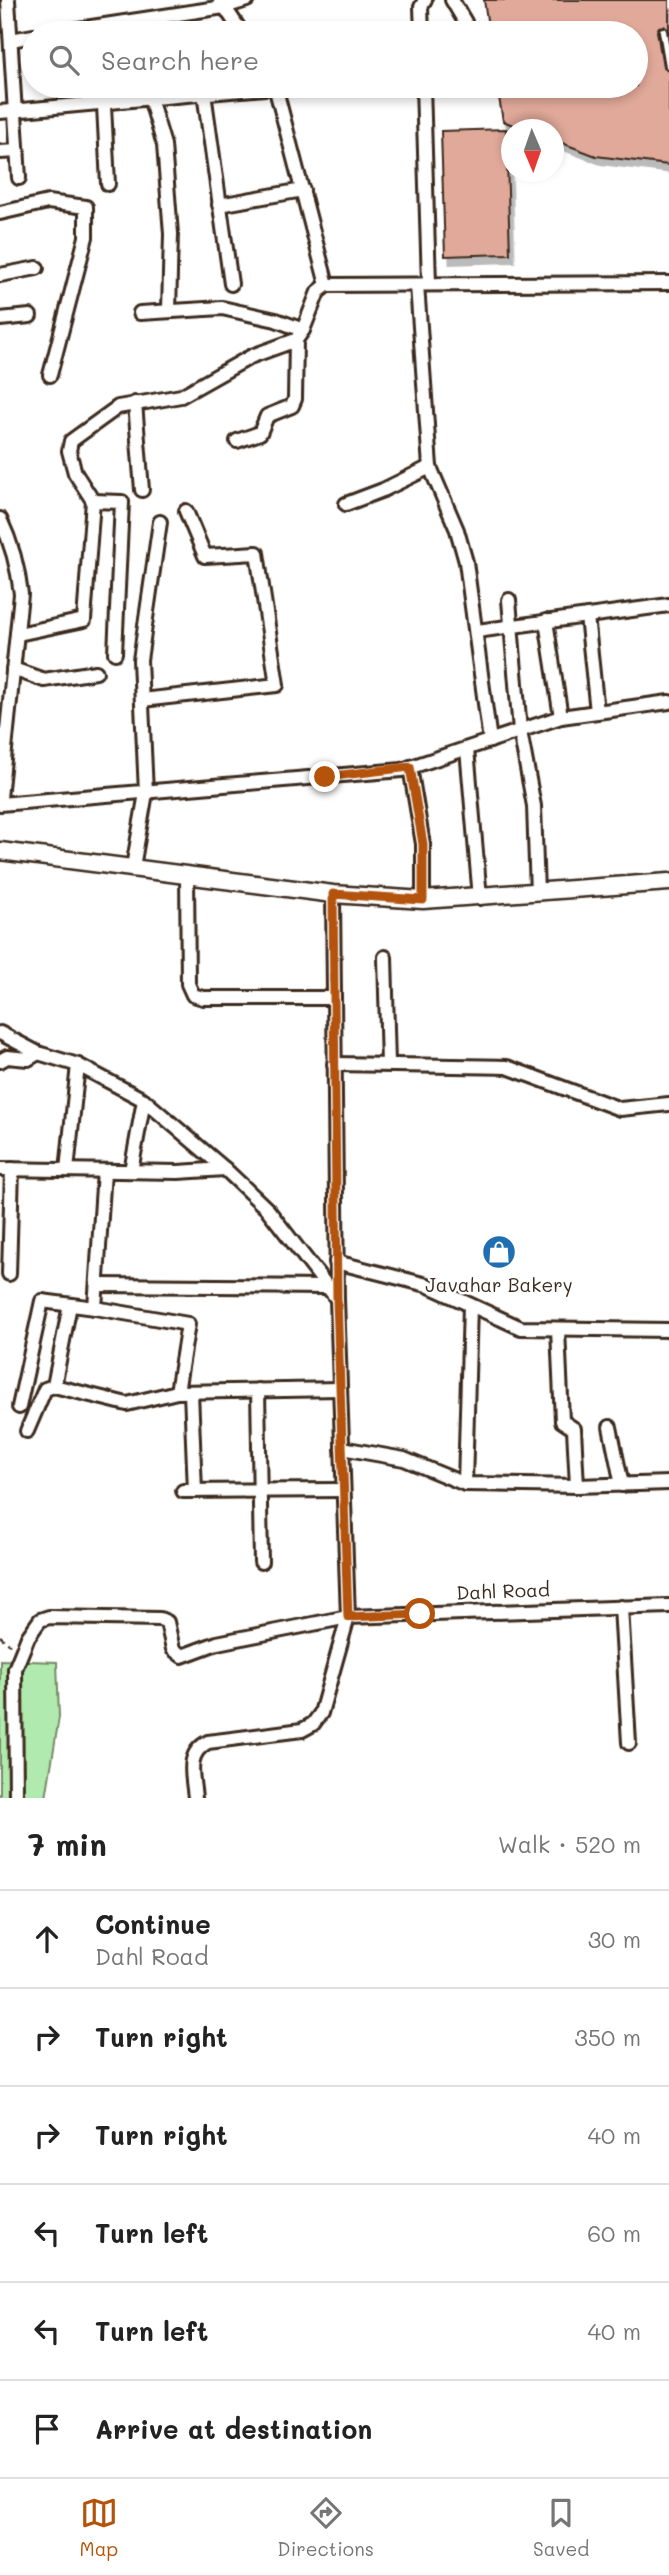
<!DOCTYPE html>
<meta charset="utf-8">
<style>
body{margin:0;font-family:Mali,sans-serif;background:#f6f6f6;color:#222}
.compass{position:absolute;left:501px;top:119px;width:63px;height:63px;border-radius:50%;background:#fff;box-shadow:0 4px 10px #0003;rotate:178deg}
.stop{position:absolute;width:21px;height:21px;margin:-16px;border:5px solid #b45309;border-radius:50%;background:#fff}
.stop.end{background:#b45309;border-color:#fff;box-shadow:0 2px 7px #0008}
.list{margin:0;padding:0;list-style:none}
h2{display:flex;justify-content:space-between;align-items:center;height:91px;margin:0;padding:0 28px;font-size:30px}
h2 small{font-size:23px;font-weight:400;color:#767676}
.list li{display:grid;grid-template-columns:46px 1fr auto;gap:21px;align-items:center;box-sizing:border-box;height:98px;padding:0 28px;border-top:2px solid #e0e0e0}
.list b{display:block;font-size:26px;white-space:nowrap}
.list p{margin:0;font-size:23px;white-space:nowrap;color:#767676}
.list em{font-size:23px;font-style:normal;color:#767676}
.icon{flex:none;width:38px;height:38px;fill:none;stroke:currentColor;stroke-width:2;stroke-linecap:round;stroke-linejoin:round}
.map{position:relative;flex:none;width:669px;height:1798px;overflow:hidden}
.search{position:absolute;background:#fff;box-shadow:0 4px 10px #0003;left:21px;right:21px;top:21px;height:77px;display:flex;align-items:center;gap:18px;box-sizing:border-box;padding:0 24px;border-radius:38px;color:#767676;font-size:26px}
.sheet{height:679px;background:#fff}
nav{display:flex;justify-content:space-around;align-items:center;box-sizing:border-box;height:98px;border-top:2px solid #e0e0e0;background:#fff;font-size:19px;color:#767676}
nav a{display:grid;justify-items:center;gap:4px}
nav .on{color:#b45309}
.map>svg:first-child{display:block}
.green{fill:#b1eaae;stroke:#768a66;stroke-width:2}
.building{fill:#e1a99a;stroke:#3b2a1e;stroke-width:2;filter:url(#shadow)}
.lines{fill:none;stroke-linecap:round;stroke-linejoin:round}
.lane-casing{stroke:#3b2a1e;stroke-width:11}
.street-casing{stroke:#3b2a1e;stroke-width:18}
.secondary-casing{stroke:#3b2a1e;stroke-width:21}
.path{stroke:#3b2a1e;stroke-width:2.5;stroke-dasharray:5 5;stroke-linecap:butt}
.lane{stroke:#fff;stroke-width:6}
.street{stroke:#fff;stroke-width:12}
.secondary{stroke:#fff;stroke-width:16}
.route{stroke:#b45309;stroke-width:9}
.labels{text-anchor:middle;stroke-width:5;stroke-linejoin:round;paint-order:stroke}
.poi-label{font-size:19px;fill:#3b2a1e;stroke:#fff}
.street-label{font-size:19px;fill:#3b2a1e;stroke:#fff}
</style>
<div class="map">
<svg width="669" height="1798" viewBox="0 0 669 1798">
<defs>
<filter id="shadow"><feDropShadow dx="4.5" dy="8" stdDeviation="0" flood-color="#0004"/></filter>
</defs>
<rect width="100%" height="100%" fill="#fff"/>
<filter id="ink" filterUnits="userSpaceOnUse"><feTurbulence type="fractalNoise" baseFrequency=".0143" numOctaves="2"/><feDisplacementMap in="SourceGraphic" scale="14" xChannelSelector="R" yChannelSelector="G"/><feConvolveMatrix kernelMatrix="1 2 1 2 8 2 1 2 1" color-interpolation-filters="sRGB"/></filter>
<g filter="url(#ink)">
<path class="green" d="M0,1660l57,2 2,55 -13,81h-46z"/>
<g class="building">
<path d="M484,0h185v32l-5,-6 -5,1 -2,4 6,36 6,5v93l-73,-9 -42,-16v-10h-29l-22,-9 -6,-35h139v-53h-147z"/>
<path d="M506,129l4,125 -65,2 -4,-125z"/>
</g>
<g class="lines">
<g class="lane-casing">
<path id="lane" d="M663,31l6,35"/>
</g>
<g class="street-casing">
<g id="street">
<path d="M8,0l11,178"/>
<path d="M220,0l22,33"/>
<path d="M452,0l13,22 3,11"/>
<path d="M52,33l172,-26 23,-7"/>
<path d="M422,33l-1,-26 4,-7"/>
<path d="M11,40l22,-4"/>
<path d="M103,86l5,98"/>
<path d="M275,86l52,199"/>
<path d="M423,86l6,198"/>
<path d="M204,93l27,191"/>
<path d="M150,98l14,47 7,89 -2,77"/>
<path d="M0,112l276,-25"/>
<path d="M0,152l18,-1"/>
<path d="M219,205l84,-15"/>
<path d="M0,213l48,-11 38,5v30l-36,138"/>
<path d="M0,275l37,-7"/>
<path d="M417,285l13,182 27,63 9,32 24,179"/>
<path d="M140,313l82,-5 54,12 27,10"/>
<path d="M0,319l30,-3"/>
<path d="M135,403l7,87"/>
<path d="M237,441l23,-8 7,-17 25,-10 3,-7 1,-59"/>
<path d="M93,501l29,1 -7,151"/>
<path d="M346,504l37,-14 47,-23"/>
<path d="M0,519c12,25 18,47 21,75l-21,204"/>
<path d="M509,600l11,131 14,75 3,87"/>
<path d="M587,616l10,96"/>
<path d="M546,621l15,96"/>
<path d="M477,631l192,-26"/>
<path d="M18,634l66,-14 9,-119 -18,-28 -6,-22 2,-10 47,-34 63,-11 71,-40 44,-16 7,-10 15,-38 9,-7 342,-2"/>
<path d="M13,669l31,11 52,-8"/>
<path d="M142,700l135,-15 -20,-132 -52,3 -19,-45"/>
<path d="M467,749l13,149"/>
<path d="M410,767l13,77v56"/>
<path d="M0,804l402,-34 159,-53 108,-15"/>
<path d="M133,867l13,-74 -6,-133 20,-138"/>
<path d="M187,874l1,110 5,11 10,3h131"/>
<path d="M385,957l3,107"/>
<path d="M0,1033l38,20 40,12 66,35 81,69 43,41 69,89"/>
<path d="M0,1061l7,-4 21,2 10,-6"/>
<path d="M334,1064l173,3 113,42 49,-5"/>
<path d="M0,1169l178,3 47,-3"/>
<path d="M67,1170l11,-105"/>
<path d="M131,1171l13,-71"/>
<path d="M336,1262l91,23 94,43 148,2"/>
<path d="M9,1274l3,-105"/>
<path d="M97,1285l230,2"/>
<path d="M95,1308l9,-137"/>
<path d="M558,1329l4,92 12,8 3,57"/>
<path d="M54,1386l73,18 50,-12 163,-3"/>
<path d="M258,1390l3,172"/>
<path d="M191,1392l4,99"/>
<path d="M19,1407l23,-106 53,7 93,16 -11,68"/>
<path d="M610,1427l12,58"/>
<path d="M27,1431l18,-42 9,-3 16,-81"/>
<path d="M342,1448l62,11 61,25 112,2 92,-3"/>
<path d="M465,1484l5,-179"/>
<path d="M183,1491l160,-1"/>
<path d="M621,1607l8,136"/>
<path d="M16,1798l-1,-129 13,-32 12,-17 9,-3 111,2 7,3 6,27 9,7 35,-13 131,-26 321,-11"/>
<path d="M195,1798c-2,-23 -10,-44 13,-56l94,-12 11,-6 8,-11 27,-96 -11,-318 -4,-405"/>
</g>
</g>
<g class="secondary-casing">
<path id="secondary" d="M0,851l333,43 90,6 246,-18"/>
</g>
<path class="path" d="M0,1636l10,9"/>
<use href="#lane" class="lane"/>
<use href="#street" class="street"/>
<use href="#secondary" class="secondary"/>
</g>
</g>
<g class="lines" filter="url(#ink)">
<path class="route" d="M325,777l85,-10 13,77v56l-90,-6 4,405 11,318 72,-3"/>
</g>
<defs>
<g id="shop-disc" transform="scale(1.75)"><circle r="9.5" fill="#1f6fb2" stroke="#fff"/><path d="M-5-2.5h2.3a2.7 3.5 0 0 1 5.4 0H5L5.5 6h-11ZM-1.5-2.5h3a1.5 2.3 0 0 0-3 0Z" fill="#fff"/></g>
</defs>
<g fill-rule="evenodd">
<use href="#shop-disc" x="499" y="1252"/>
</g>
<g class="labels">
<g class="poi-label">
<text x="499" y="1292">Javahar Bakery</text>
</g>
<g class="street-label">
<text transform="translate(503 1591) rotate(-2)" y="7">Dahl Road</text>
</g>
</g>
</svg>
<svg class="compass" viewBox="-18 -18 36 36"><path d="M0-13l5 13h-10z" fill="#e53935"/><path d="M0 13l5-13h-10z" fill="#767676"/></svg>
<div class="stop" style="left:420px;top:1614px"></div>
<div class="stop end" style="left:325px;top:777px"></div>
<div class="search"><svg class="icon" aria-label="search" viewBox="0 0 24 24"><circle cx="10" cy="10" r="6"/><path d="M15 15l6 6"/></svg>Search here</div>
</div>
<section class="sheet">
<h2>7 min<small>Walk · 520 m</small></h2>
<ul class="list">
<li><svg class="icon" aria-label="ahead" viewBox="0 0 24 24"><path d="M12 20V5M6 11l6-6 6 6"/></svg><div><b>Continue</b><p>Dahl Road</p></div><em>30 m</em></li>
<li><svg class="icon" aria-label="right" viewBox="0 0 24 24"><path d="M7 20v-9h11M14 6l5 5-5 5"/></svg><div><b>Turn right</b></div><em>350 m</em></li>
<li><svg class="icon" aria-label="right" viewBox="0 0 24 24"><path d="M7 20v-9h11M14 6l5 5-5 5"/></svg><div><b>Turn right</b></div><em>40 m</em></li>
<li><svg class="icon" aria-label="left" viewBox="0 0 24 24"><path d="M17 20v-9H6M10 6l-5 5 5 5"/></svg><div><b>Turn left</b></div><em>60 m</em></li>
<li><svg class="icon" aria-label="left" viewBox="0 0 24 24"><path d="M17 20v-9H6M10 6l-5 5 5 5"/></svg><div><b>Turn left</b></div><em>40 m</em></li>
<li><svg class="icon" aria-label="arrive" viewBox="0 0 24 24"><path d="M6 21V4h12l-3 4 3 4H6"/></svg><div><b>Arrive at destination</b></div></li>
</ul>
</section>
<nav>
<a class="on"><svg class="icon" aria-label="map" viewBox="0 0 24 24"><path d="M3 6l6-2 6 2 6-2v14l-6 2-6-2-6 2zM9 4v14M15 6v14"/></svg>Map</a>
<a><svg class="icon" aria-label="directions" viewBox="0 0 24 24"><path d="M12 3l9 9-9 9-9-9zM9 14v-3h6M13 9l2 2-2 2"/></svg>Directions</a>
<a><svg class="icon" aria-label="saved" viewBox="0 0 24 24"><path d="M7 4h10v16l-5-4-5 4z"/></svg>Saved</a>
</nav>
